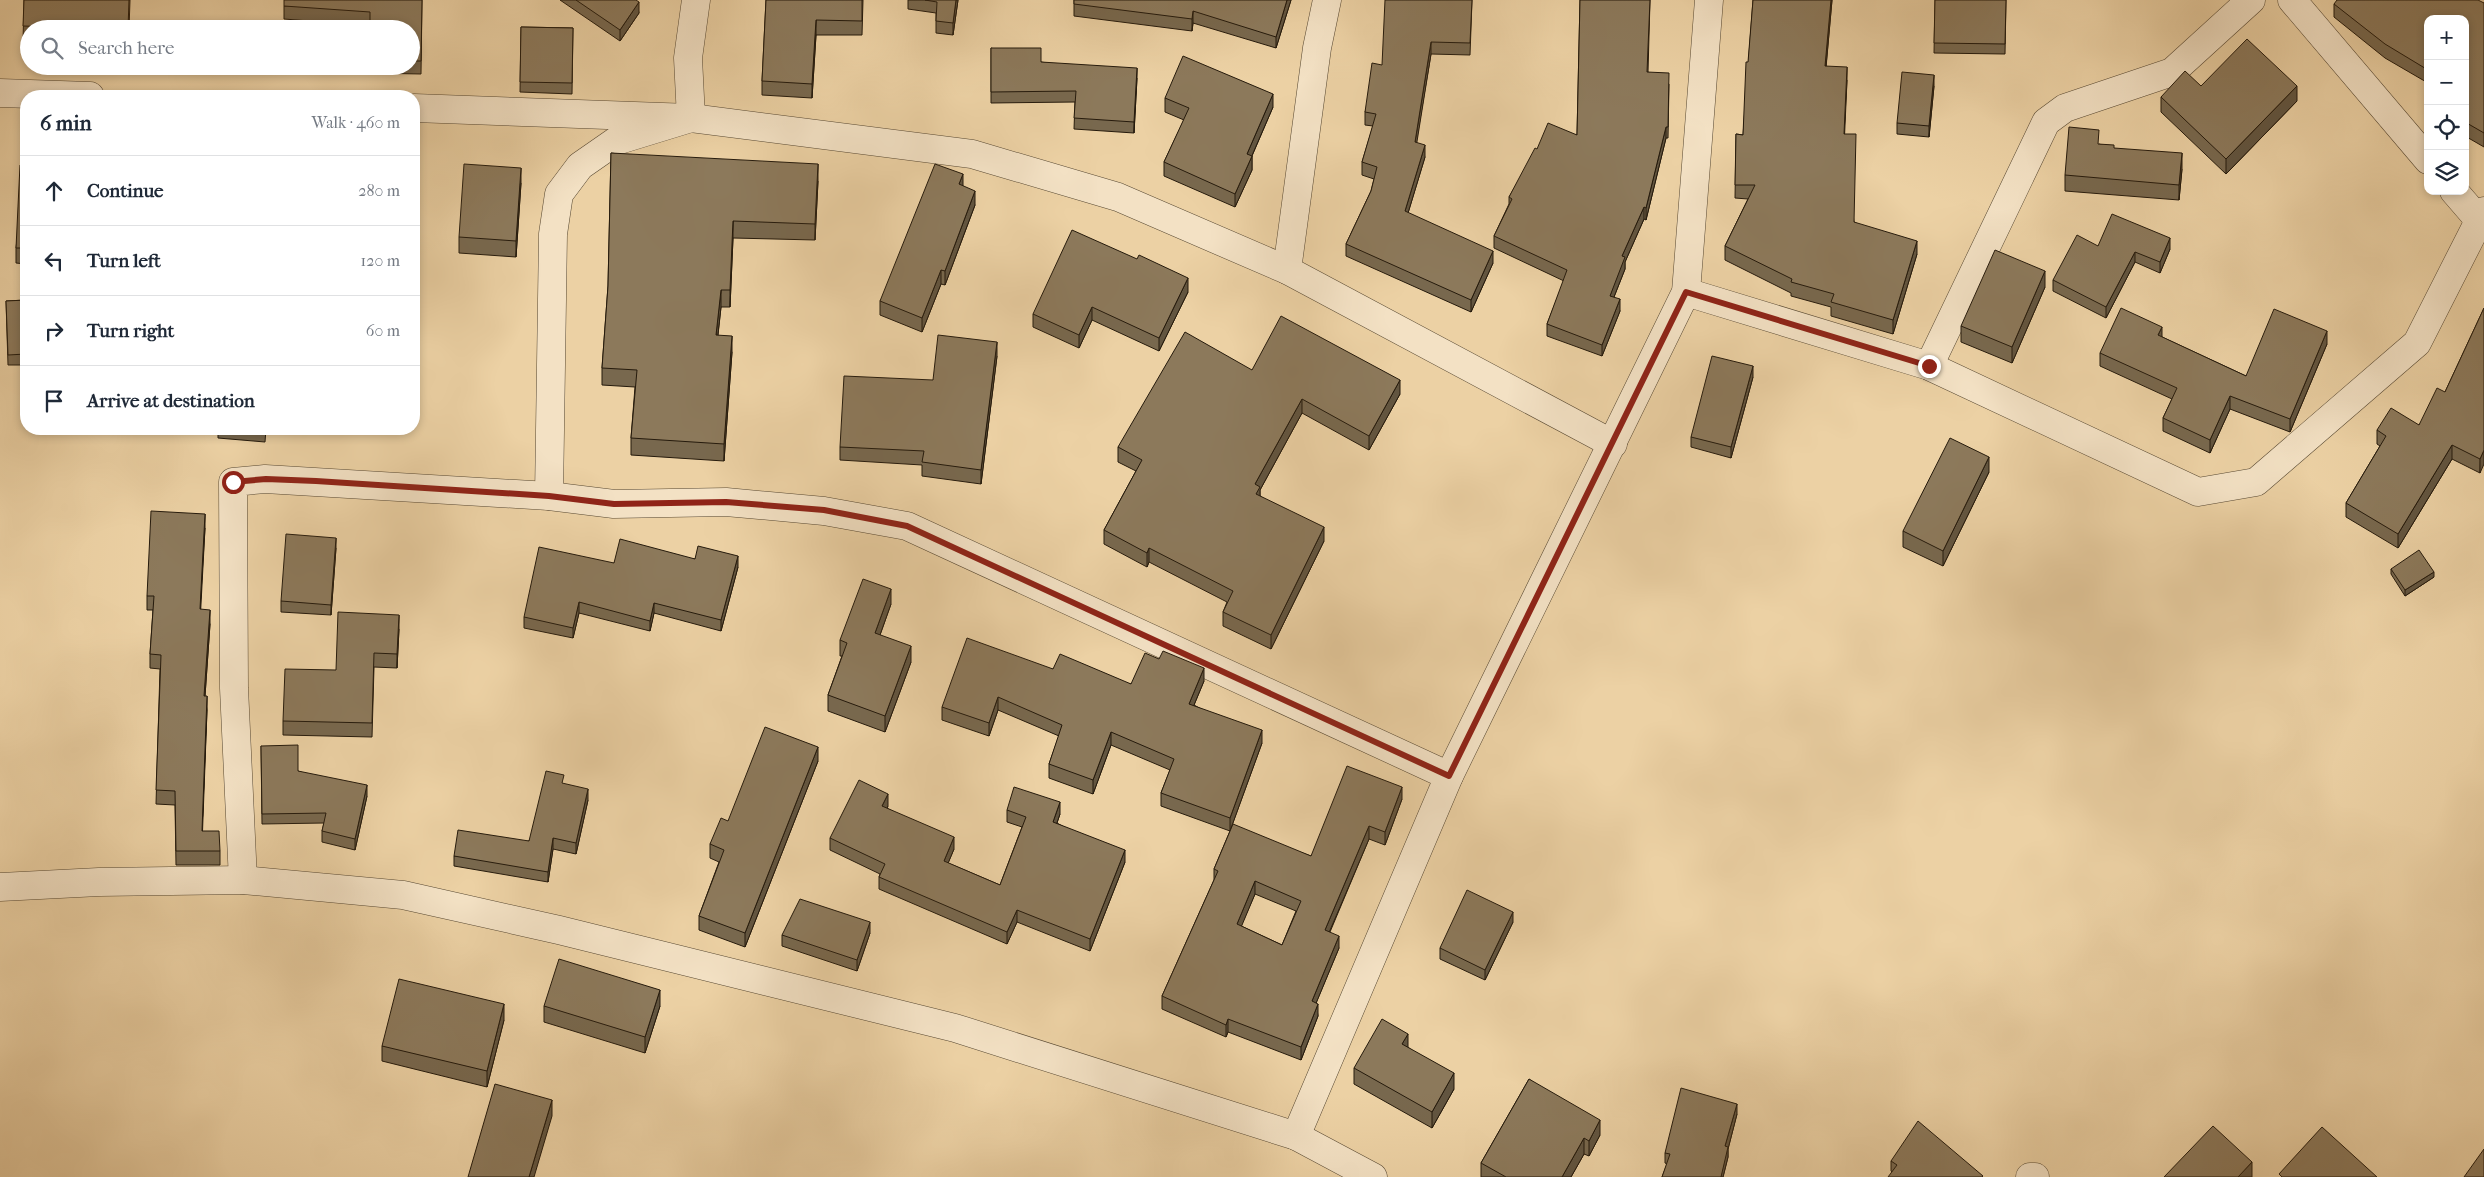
<!DOCTYPE html>
<meta charset="utf-8">
<style>
body{margin:0;font-family:"IM FELL French Canon",serif;background:#f6f6f7;color:#1f2937}
.controls{position:absolute;right:15px;top:15px;display:grid;overflow:hidden;border-radius:10px;box-shadow:0 2px 8px #0003}
.controls button{width:45px;height:45px;display:grid;place-items:center;padding:0;border:0;border-bottom:1px solid #e0e1e3;background:#fff;color:#1f2937;font:25px sans-serif}
.stop{position:absolute;width:15px;height:15px;margin:-11px;border:4px solid #8f2418;border-radius:50%;background:#fff}
.stop.end{background:#8f2418;border-color:#fff;box-shadow:0 1px 5px #0008}
.list{margin:0;padding:0;list-style:none}
h2{display:flex;justify-content:space-between;align-items:center;height:65px;margin:0;padding:0 20px;font-size:21px}
h2 small{font-size:16px;font-weight:400;color:#747a83}
.list li{display:grid;grid-template-columns:32px 1fr auto;gap:15px;align-items:center;box-sizing:border-box;height:70px;padding:0 20px;border-top:1px solid #e0e1e3}
.list b{display:block;font-size:19px;white-space:nowrap}
.list em{font-size:16px;font-style:normal;color:#747a83}
.icon{flex:none;width:28px;height:28px;fill:none;stroke:currentColor;stroke-width:2;stroke-linecap:round;stroke-linejoin:round}
.map{position:relative;flex:none;width:2484px;height:1177px;overflow:hidden}
.search{position:absolute;background:#fff;box-shadow:0 2px 8px #0003;left:20px;top:20px;width:400px;height:55px;display:flex;align-items:center;gap:12px;box-sizing:border-box;padding:0 18px;border-radius:28px;color:#747a83;font-size:19px}
.panel{position:absolute;background:#fff;box-shadow:0 2px 8px #0003;left:20px;top:90px;width:400px;height:345px;border-radius:20px}
.map>svg:first-child{display:block}
.lines{fill:none;stroke-linecap:round;stroke-linejoin:round}
.street-casing{stroke:#574832;stroke-width:29}
.street{stroke:#f3e1c4;stroke-width:28}
.wall{fill:#78684e;stroke:#251a0c;fill-rule:evenodd}
.shaded-wall{fill:#625540;stroke:#251a0c}
.building{fill:#8c795b;stroke:#251a0c;fill-rule:evenodd}
.route{stroke:#8f2418;stroke-width:6}
</style>
<div class="map">
<svg width="2484" height="1177" viewBox="0 0 2484 1177">
<rect width="100%" height="100%" fill="#ecd1a4"/>
<filter id="stains"><feTurbulence type="fractalNoise" baseFrequency=".004" numOctaves="4"/><feColorMatrix values="0 0 0 0 .2 0 0 0 0 .09 0 0 0 0 .02 0 0 0 .5 -.17"/></filter>
<radialGradient id="worn" r=".72"><stop offset=".6" stop-color="#630" stop-opacity="0"/><stop offset="1" stop-color="#630" stop-opacity=".3"/></radialGradient>
<g class="lines">
<g class="street-casing">
<g id="street">
<path d="M1327,0l-10,48 -30,222 326,174"/>
<path d="M2292,0l136,160"/>
<path d="M0,93l90,3"/>
<path d="M414,108l277,10 281,36 146,43 169,73"/>
<path d="M2454,191l25,29"/>
<path d="M1686,292l243,74 269,126 58,-10 161,-139 67,-132"/>
<path d="M1929,366l117,-244 19,-14 107,-36 79,-72"/>
<path d="M549,496l4,-262 6,-40 21,-28 36,-25 75,-23 -3,-60 8,-58"/>
<path d="M243,880l-9,-192 -1,-206 32,-3 284,17 65,8 112,-2 98,9 83,15 542,250"/>
<path d="M0,887l99,-5 144,-2 160,15 156,35 396,98 341,108 77,41"/>
<path d="M1296,1136l153,-360 237,-484 23,-292"/>
<path d="M2030,1177h5"/>
</g>
</g>
<use href="#street" class="street"/>
</g>
<g class="wall">
<path d="M24,0h106l-1,29h-100v13h-6z"/>
<path d="M422,0l-1,74 -52,-1v-7h42v-37l-127,-10v-13z"/>
<path d="M560,0h76l3,13 -19,28z"/>
<path d="M766,0h97l-1,35h-46l-4,63 -50,-3v-14z"/>
<path d="M908,0h50l-5,35 -17,-2v-20l-28,-4z"/>
<path d="M1074,0h217l-15,48 -83,-25 -1,8 -118,-15z"/>
<path d="M1472,0l-2,55 -39,-1 -15,89 9,14 -17,56 85,50 -22,49 -125,-56v-12l25,-53 3,-12 -12,-4v-13l11,-36 -8,-1v-13l17,-47z"/>
<path d="M1580,0h70l-2,72 21,12 -1,54h-2l-20,82 -2,-1 -19,43v7l-11,28 6,14 -18,45 -55,-20v-12l17,-43 -70,-33v-12l15,-32v-7l28,-48 40,-14z"/>
<path d="M1753,0h79l-6,66 21,14 -3,54 10,88 63,32 -24,80 -62,-18v-9l-40,-11v-3l-66,-33v-14l23,-47 -13,-1 1,-64 7,1z"/>
<path d="M1935,0h71l-1,54 -71,-1z"/>
<path d="M2484,3v144l-19,-11v-117h-37v64l-43,-25 -51,-41v-13z"/>
<path d="M521,27l52,1 -1,66 -52,-2z"/>
<path d="M991,48l50,14 96,16 -3,55 -60,-4 1,-27 -84,1z"/>
<path d="M1934,86l-5,51 -32,-3v-11z"/>
<path d="M2201,86l96,15 -71,73 -65,-62v-15z"/>
<path d="M1165,98l108,9 -21,49v14l-17,37 -71,-31v-14l20,-42 -19,-8z"/>
<path d="M2099,144l83,25 -3,31 -114,-9v-16z"/>
<path d="M611,153l207,28 -3,59 -82,-2 -3,69h-9l-3,28 14,17 -8,109 -93,-6v-17l4,-51 -33,-2v-17l6,-82z"/>
<path d="M26,164v100l-10,-1v-15z"/>
<path d="M521,183l-5,74 -57,-4v-16z"/>
<path d="M963,186l12,19 -30,80 -4,-1 -19,48 -42,-17v-14z"/>
<path d="M2098,246l72,3 -10,24 -25,-11 -29,56 -53,-27v-11z"/>
<path d="M2045,287l-33,76 -51,-21v-16z"/>
<path d="M1188,292l-29,59 -67,-31 -13,28 -46,-21v-13z"/>
<path d="M26,300v65h-18l-2,-64z"/>
<path d="M2484,308l-4,165 -28,-14 -54,89 -52,-31v-14l34,-57 -3,-2v-14l42,-5 26,-33z"/>
<path d="M2162,337l84,39 81,-32 -37,88 -60,-23 -20,44 -47,-22v-13l9,-19 -72,-33v-13z"/>
<path d="M997,356l-16,128 -59,-8v-11l-82,-5v-13l93,-67z"/>
<path d="M1252,370l148,24 -31,56 -67,-37 -42,77v6l64,45 -53,108 -48,-23v-14l4,-10 -78,-40 -2,5 -43,-23v-14l32,-59 -18,-9v-15z"/>
<path d="M1753,377l-22,81 -40,-11v-10z"/>
<path d="M218,429h48l-1,13 -47,-4z"/>
<path d="M1989,472l-46,94 -40,-19v-16z"/>
<path d="M205,528l-5,81 10,15 -5,72 2,14 -5,121 18,20v14h-44l-1,-60 -19,-1 4,-135 -10,-1v-14l3,-44h-6v-14z"/>
<path d="M336,548l-5,67 -50,-3v-11z"/>
<path d="M695,559l43,8 -17,64 -67,-18 -4,18 -71,-18 -6,25 -49,-10v-11l90,-54z"/>
<path d="M2391,569l43,8 -29,19 -14,-22z"/>
<path d="M891,604l-11,31 31,27 -26,70 -57,-21v-16l14,-39h-2v-16z"/>
<path d="M399,629l-2,39 -23,-1 -2,70 -89,-2v-14z"/>
<path d="M1053,669l78,15 73,-3 -10,24 68,38 -31,85 80,28 91,-57 -17,46 -16,-6 -39,93 9,16 -23,55 2,13 -17,44 -73,-28 -2,5 -64,-28v-13l52,-116v-11l16,-38 -69,-25v-13l9,-23 -59,-25 -18,49 -44,-16v-14l10,-28 -61,-26 -9,26 -47,-16v-13zM1255,894l41,17 -14,34 -41,-19z"/>
<path d="M261,746l37,25 69,25 -12,54 -33,-8v-11l2,-8 -62,1z"/>
<path d="M818,761l-73,186 -46,-17v-14l20,-54 -9,-4v-14l18,-23z"/>
<path d="M564,784l24,16 -12,54 -23,-5 -5,33 -94,-16v-10l75,-15z"/>
<path d="M888,806l-1,2 67,41 -6,14 52,22 22,-58 -15,-5v-12l53,4 -3,9 68,39 -35,89 -73,-29 -10,22 -128,-55v-12l1,-3 -50,-24v-12z"/>
<path d="M1513,922l-28,58 -45,-21v-11z"/>
<path d="M870,933l-13,38 -75,-25v-11z"/>
<path d="M544,1006h116l-15,47 -101,-31z"/>
<path d="M504,1020l-17,67 -105,-26v-15z"/>
<path d="M1408,1047l46,42 -22,39 -78,-44v-16z"/>
<path d="M1529,1079l71,56 -11,21 -5,-2 -13,23h-90v-14z"/>
<path d="M1737,1114l-9,35v8l-5,20h-61l5,-13 -2,-1v-10z"/>
<path d="M1891,1161l92,16 -91,-5 -1,-1z"/>
</g>
<g class="shaded-wall">
<path d="M956,0h2l-5,35v-12z"/>
<path d="M1287,0h4l-15,48v-11z"/>
<path d="M1831,0h1l-7,79v-13z"/>
<path d="M639,2v11l-19,28v-11z"/>
<path d="M1193,11v12l-1,8v-12z"/>
<path d="M816,20v15l-4,63v-14z"/>
<path d="M1431,42v12l-16,100v-12z"/>
<path d="M1847,67v13l-3,68v-14z"/>
<path d="M1137,68v10l-3,55v-11z"/>
<path d="M1934,75v11l-5,51v-11z"/>
<path d="M2297,86v15l-71,73v-15z"/>
<path d="M1273,94v13l-26,60v-13z"/>
<path d="M1666,127v11l-20,82v-12z"/>
<path d="M1425,145v12l-20,66v-12z"/>
<path d="M2182,153v16l-3,31v-15z"/>
<path d="M1252,156v14l-17,37v-13z"/>
<path d="M818,164v17l-3,59v-16z"/>
<path d="M521,168v15l-5,74v-16z"/>
<path d="M963,174v14l-4,-4z"/>
<path d="M975,191v14l-30,80v-14z"/>
<path d="M1644,207v12l-19,43v7l-15,38v-11l12,-40z"/>
<path d="M733,221v17l-3,69v-17z"/>
<path d="M2170,238v11l-10,24v-11z"/>
<path d="M1917,241v13l-24,80v-14z"/>
<path d="M1493,251v12l-22,49v-12z"/>
<path d="M2135,252v10l-29,56v-11z"/>
<path d="M941,270v14l-19,48v-14z"/>
<path d="M2045,271v16l-33,76v-16z"/>
<path d="M1188,278v14l-29,59v-13z"/>
<path d="M721,290v17l-5,44v-16z"/>
<path d="M1620,299v12l-18,45v-11z"/>
<path d="M1092,307v13l-13,28v-13z"/>
<path d="M2162,327v13l-4,-5z"/>
<path d="M2327,331v13l-37,88v-13z"/>
<path d="M732,336v16l-8,109v-17z"/>
<path d="M997,342v14l-16,128v-14z"/>
<path d="M1753,366v11l-22,81v-11z"/>
<path d="M1400,380v14l-31,56v-14z"/>
<path d="M2230,396v13l-20,44v-13z"/>
<path d="M1302,399v14l-42,77v11l-4,7 -1,-24z"/>
<path d="M2452,445v14l-54,89v-14z"/>
<path d="M2484,450v14l-4,9v-14z"/>
<path d="M1989,457v15l-46,94v-15z"/>
<path d="M205,514v14l-5,95v-14z"/>
<path d="M1324,527v14l-53,108v-14z"/>
<path d="M336,538v10l-5,67v-10z"/>
<path d="M1149,548v14l-2,5v-14z"/>
<path d="M738,556v11l-17,64v-11z"/>
<path d="M2434,572v5l-29,19v-6z"/>
<path d="M891,589v15l-16,45v-16z"/>
<path d="M579,602v11l-6,25v-10z"/>
<path d="M654,603v10l-4,18v-10z"/>
<path d="M210,610v14l-6,86v-14z"/>
<path d="M399,615v14l-2,39v-14z"/>
<path d="M911,646v16l-26,70v-16z"/>
<path d="M1204,668v13l-15,36v-13z"/>
<path d="M207,696v14l-5,135v-14z"/>
<path d="M998,697v13l-9,26v-13z"/>
<path d="M1262,730v13l-32,88v-13z"/>
<path d="M1111,732v13l-18,49v-14z"/>
<path d="M818,747v14l-73,186v-14z"/>
<path d="M367,785v11l-12,54v-11z"/>
<path d="M1402,787v12l-17,46v-13z"/>
<path d="M588,789v11l-12,54v-11z"/>
<path d="M888,794v12l-6,12v-12z"/>
<path d="M1060,802v12l-7,20v-12z"/>
<path d="M1369,826v13l-44,103v-12z"/>
<path d="M954,837v12l-10,24v-12z"/>
<path d="M553,838v11l-5,33v-10z"/>
<path d="M1125,850v12l-35,89v-12z"/>
<path d="M1255,881v13l-18,43v-13z"/>
<path d="M1017,910v12l-10,22v-12z"/>
<path d="M1513,912v10l-28,58v-10z"/>
<path d="M870,922v11l-13,38v-11z"/>
<path d="M1339,936v12l-27,65v-12z"/>
<path d="M660,990v16l-15,47v-16z"/>
<path d="M504,1004v16l-17,67v-16z"/>
<path d="M1318,1004v12l-17,44v-13z"/>
<path d="M1228,1019v13l-2,5v-12z"/>
<path d="M1408,1034v15l-6,-5z"/>
<path d="M1454,1073v16l-22,39v-16z"/>
<path d="M552,1100v16l-18,61h-5z"/>
<path d="M1737,1104v10l-9,35v8l-5,20h-2l4,-31z"/>
<path d="M1600,1120v15l-11,21v-15z"/>
<path d="M1584,1138v16l-13,23h-9z"/>
<path d="M2252,1162v15h-14z"/>
</g>
<g class="building">
<path d="M24,0h105l-1,29 -105,-3z"/>
<path d="M284,0h138l-1,61h-10v-32h-41v-17l-86,-6z"/>
<path d="M576,0h60l3,2 -19,28z"/>
<path d="M766,0h96v21l-46,-1 -4,64 -50,-3z"/>
<path d="M925,0h31l-3,23 -17,-2 1,-19z"/>
<path d="M1074,0h213l-11,37 -83,-26 -1,8 -118,-15z"/>
<path d="M1385,0h87l-2,43 -39,-1 -16,100 10,3 -20,66 88,40 -22,49 -125,-56 25,-53 6,-24 -15,-5 14,-48 -11,-2 7,-49 10,2z"/>
<path d="M1580,0h70l-3,72 22,1 -1,54h-2l-20,81 -2,-1 -22,49 3,1 -15,39 10,3 -18,46 -55,-21 20,-54 -73,-34 18,-37 -3,-2 26,-49 2,1 11,-26 29,12z"/>
<path d="M1753,0h78l-6,66 22,1 -3,67h12l-2,88 63,19 -24,79 -62,-18 3,-8 -43,-12 1,-3 -67,-33 30,-61h-20l1,-51 7,1 3,-73h2z"/>
<path d="M1935,0h71l-1,44 -71,-1z"/>
<path d="M2337,0h141l6,3v130l-19,-11v-103h-37v51l-43,-26 -51,-40z"/>
<path d="M521,27l52,1 -1,55 -52,-1z"/>
<path d="M2247,39l50,47 -71,73 -65,-62 24,-26 16,15z"/>
<path d="M991,48h50v14l96,6 -3,54 -60,-4 2,-27 -85,1z"/>
<path d="M1183,56l90,38 -26,60 5,2 -17,38 -71,-32 25,-54 -24,-10z"/>
<path d="M1902,72l32,3 -5,51 -32,-3z"/>
<path d="M2069,127l30,3 -1,14 16,1v3l68,5 -3,32 -114,-10z"/>
<path d="M611,153l207,11 -3,60 -82,-3 -3,69h-9l-5,45 16,1 -8,108 -93,-6 6,-68 -35,-2 6,-82z"/>
<path d="M26,164v84h-10l4,-83 6,1z"/>
<path d="M464,164l57,4 -5,73 -57,-4z"/>
<path d="M935,164l28,10 -4,10 16,7 -30,80 -4,-1 -19,48 -42,-17z"/>
<path d="M2112,214l58,24 -10,24 -25,-10 -29,55 -53,-27 24,-45 21,11z"/>
<path d="M1072,230l65,29 2,-4 49,23 -29,60 -67,-31 -13,28 -46,-21z"/>
<path d="M1995,250l50,21 -33,76 -51,-21z"/>
<path d="M26,300v54l-18,1 -2,-54z"/>
<path d="M2121,308l41,19 -4,8 88,41 28,-67 53,22 -37,88 -60,-23 -20,44 -47,-22 14,-30 -77,-35z"/>
<path d="M2484,308v142l-4,9 -28,-14 -54,89 -52,-31 40,-67 -9,-6 14,-22 28,17 18,-37 8,4z"/>
<path d="M1281,316l119,64 -31,56 -67,-37 -47,85 5,3 -4,7 68,33 -53,108 -48,-23 10,-21 -84,-43 -2,5 -43,-23 38,-70 -24,-13 67,-115 67,38z"/>
<path d="M938,335l59,7 -16,128 -59,-8 2,-11 -84,-4 4,-71 89,4z"/>
<path d="M1712,356l41,10 -22,81 -40,-10z"/>
<path d="M234,429h31v2z"/>
<path d="M1950,438l39,19 -46,94 -40,-20z"/>
<path d="M151,511l54,3 -5,95 10,1 -6,86h3l-5,135h17l1,20h-44l-1,-60 -19,-1 5,-135 -11,-1 4,-58h-7z"/>
<path d="M286,534l50,4 -5,67 -50,-4z"/>
<path d="M620,539l75,20 3,-13 40,10 -17,64 -67,-17 -4,18 -71,-19 -6,26 -49,-11 15,-70 75,16z"/>
<path d="M2419,550l15,22 -29,18 -14,-21z"/>
<path d="M863,579l28,10 -16,44 36,13 -26,70 -57,-21 19,-52 -7,-3z"/>
<path d="M338,612l61,3 -2,39 -23,-1 -2,70 -89,-2 2,-52 51,1z"/>
<path d="M967,638l86,31 7,-15 71,30 14,-31 14,6 4,-8 41,17 -15,36 73,26 -32,88 -69,-25 13,-34 -63,-27 -18,48 -44,-16 13,-39 -64,-28 -9,26 -47,-16z"/>
<path d="M765,727l53,20 -73,186 -46,-17 25,-66 -14,-6 11,-26 7,3z"/>
<path d="M298,745v26l69,14 -12,54 -33,-8 4,-18 -64,1 -1,-68z"/>
<path d="M1347,766l55,21 -17,45 -16,-6 -44,104 14,6 -27,65 6,3 -17,43 -73,-28 -2,6 -64,-29 56,-125 -4,-2 19,-45 78,32zM1255,881l46,20 -19,44 -45,-21z"/>
<path d="M546,771l18,4 -2,8 26,6 -12,54 -23,-5 -5,34 -94,-16 4,-26 71,11z"/>
<path d="M859,780l29,14 -6,12 72,31 -10,24 56,24 26,-68 -19,-7 7,-23 46,15 -7,20 72,28 -35,89 -73,-29 -10,22 -128,-55 6,-13 -55,-26z"/>
<path d="M1467,890l46,22 -28,58 -45,-22z"/>
<path d="M800,899l70,23 -13,38 -75,-25z"/>
<path d="M559,959l101,31 -15,47 -101,-31z"/>
<path d="M399,979l105,25 -17,67 -105,-25z"/>
<path d="M1382,1019l26,15 -6,10 52,29 -22,39 -78,-44z"/>
<path d="M1529,1079l71,41 -11,21 -5,-3 -22,39h-56l-25,-14z"/>
<path d="M495,1084l57,16 -23,77h-61z"/>
<path d="M1681,1088l56,16 -12,42 3,1 -7,30h-59l8,-23 -5,-1z"/>
<path d="M1918,1121l65,55 -1,1h-94l9,-12 -6,-4z"/>
<path d="M2213,1126l39,36 -14,15h-74z"/>
<path d="M2322,1127l55,50h-95l-3,-3z"/>
<path d="M2484,1149v28h-20z"/>
</g>
<g class="lines">
<path class="route" d="M233,482l33,-3 50,2 233,15 65,8 112,-2 98,8 83,16 542,250 237,-484 243,74"/>
</g>
<rect width="100%" height="100%" filter="url(#stains)"/>
<rect width="100%" height="100%" fill="url(#worn)"/>
</svg>
<div class="controls">
<button>+</button>
<button>−</button>
<button><svg class="icon" aria-label="locate" viewBox="0 0 24 24"><circle cx="12" cy="12" r="6"/><path d="M12 2v4M12 18v4M2 12h4M18 12h4"/></svg></button>
<button><svg class="icon" aria-label="layers" viewBox="0 0 24 24"><path d="M12 4l9 5-9 5-9-5zM3 14l9 5 9-5"/></svg></button>
</div>
<div class="stop" style="left:233px;top:482px"></div>
<div class="stop end" style="left:1929px;top:366px"></div>
<div class="search"><svg class="icon" aria-label="search" viewBox="0 0 24 24"><circle cx="10" cy="10" r="6"/><path d="M15 15l6 6"/></svg>Search here</div>
<section class="panel">
<h2>6 min<small>Walk · 460 m</small></h2>
<ul class="list">
<li><svg class="icon" aria-label="ahead" viewBox="0 0 24 24"><path d="M12 20V5M6 11l6-6 6 6"/></svg><div><b>Continue</b></div><em>280 m</em></li>
<li><svg class="icon" aria-label="left" viewBox="0 0 24 24"><path d="M17 20v-9H6M10 6l-5 5 5 5"/></svg><div><b>Turn left</b></div><em>120 m</em></li>
<li><svg class="icon" aria-label="right" viewBox="0 0 24 24"><path d="M7 20v-9h11M14 6l5 5-5 5"/></svg><div><b>Turn right</b></div><em>60 m</em></li>
<li><svg class="icon" aria-label="arrive" viewBox="0 0 24 24"><path d="M6 21V4h12l-3 4 3 4H6"/></svg><div><b>Arrive at destination</b></div></li>
</ul>
</section>
</div>
